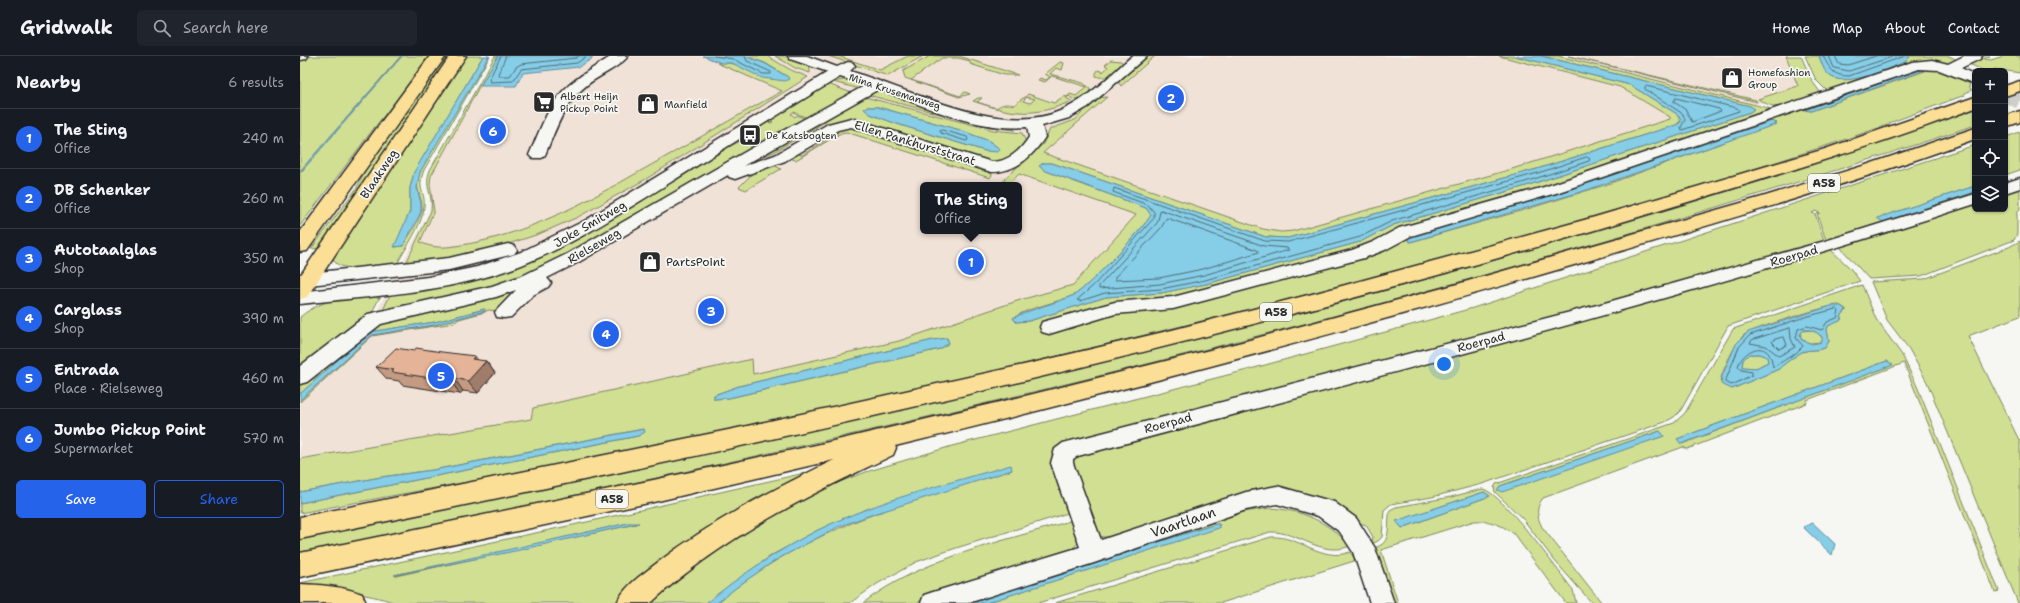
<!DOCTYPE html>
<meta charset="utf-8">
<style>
body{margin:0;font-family:"Shantell Sans",sans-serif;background:#20242c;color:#f1f3f6}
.controls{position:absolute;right:12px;top:12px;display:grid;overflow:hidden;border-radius:6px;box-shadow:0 1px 3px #0004}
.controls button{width:36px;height:36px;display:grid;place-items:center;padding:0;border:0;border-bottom:1px solid #363941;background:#171b24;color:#f1f3f6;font:20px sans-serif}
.you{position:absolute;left:1144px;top:308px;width:14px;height:14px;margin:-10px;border:3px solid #fff;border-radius:50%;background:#1a73e8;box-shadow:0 0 0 6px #1a73e833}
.badge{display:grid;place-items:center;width:26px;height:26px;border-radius:50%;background:#2563eb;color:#fff;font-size:13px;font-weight:700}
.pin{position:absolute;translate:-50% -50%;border:2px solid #fff;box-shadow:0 1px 4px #0006}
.popup{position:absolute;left:620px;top:126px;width:102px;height:52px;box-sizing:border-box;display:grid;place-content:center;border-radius:6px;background:#171b24;filter:drop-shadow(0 1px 3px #0005);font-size:13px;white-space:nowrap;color:#9ea1a6}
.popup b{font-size:15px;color:#f1f3f6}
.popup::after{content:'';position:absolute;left:50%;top:100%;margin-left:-8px;border:8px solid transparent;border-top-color:#171b24}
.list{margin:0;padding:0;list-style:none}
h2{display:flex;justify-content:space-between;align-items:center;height:52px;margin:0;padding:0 16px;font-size:17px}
h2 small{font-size:13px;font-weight:400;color:#9ea1a6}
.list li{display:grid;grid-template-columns:26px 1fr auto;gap:12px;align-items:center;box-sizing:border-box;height:60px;padding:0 16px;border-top:1px solid #363941}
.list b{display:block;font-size:15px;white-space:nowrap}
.list p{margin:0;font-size:13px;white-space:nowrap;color:#9ea1a6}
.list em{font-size:13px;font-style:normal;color:#9ea1a6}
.actions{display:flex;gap:8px;padding:12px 16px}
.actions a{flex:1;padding:9px 0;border:1px solid #2563eb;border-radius:6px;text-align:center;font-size:14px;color:#2563eb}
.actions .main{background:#2563eb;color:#fff}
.icon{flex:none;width:22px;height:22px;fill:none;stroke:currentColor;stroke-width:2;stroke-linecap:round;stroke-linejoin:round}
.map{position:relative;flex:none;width:1720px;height:547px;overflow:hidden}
header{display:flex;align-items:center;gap:24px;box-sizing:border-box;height:56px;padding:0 20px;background:#171b24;border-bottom:1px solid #363941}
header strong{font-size:19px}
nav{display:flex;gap:22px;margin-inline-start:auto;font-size:14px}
.search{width:280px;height:36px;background:#20242c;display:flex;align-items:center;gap:10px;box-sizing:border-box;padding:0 14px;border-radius:6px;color:#9ea1a6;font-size:15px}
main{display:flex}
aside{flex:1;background:#171b24}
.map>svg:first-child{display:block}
.built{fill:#f1e2d7;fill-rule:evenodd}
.green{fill:#d1df93;stroke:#7e855f;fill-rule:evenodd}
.water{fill:#86cde7;stroke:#628c9c;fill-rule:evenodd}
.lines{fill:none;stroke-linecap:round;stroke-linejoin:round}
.shore{stroke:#4f6c76;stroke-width:1}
.minor-tunnel{stroke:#cdcdca;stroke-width:16;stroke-dasharray:16 8;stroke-linecap:butt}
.minor-casing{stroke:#2b2b2b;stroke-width:3}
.major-casing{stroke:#2b2b2b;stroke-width:3}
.highway-casing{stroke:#2b2b2b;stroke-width:3}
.minor{fill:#f6f6f2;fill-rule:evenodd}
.major{fill:#fbdf96;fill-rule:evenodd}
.highway{fill:#fbdf96;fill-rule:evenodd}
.wall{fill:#c59a82;stroke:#2b2b2b}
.shaded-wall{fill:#a07d6a;stroke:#2b2b2b}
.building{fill:#e5b397;stroke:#2b2b2b}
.labels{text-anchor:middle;stroke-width:3.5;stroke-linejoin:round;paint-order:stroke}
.far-poi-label{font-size:10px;fill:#2b2b2b;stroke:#f6f6f2;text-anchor:start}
.far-street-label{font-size:10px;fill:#2b2b2b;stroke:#f6f6f2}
.shield{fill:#f6f6f2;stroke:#686867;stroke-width:1}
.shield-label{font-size:11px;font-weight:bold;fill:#2b2b2b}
.street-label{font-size:12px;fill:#2b2b2b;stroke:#f6f6f2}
.poi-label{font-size:12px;fill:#2b2b2b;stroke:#f6f6f2;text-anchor:start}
.near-street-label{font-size:14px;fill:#2b2b2b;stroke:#f6f6f2}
</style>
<header>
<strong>Gridwalk</strong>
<div class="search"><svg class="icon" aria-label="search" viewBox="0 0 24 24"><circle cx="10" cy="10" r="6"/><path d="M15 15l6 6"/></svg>Search here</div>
<nav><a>Home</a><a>Map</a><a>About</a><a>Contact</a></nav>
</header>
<main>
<aside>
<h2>Nearby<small>6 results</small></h2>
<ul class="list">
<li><span class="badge">1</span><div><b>The Sting</b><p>Office</p></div><em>240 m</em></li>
<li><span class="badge">2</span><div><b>DB Schenker</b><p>Office</p></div><em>260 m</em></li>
<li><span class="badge">3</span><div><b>Autotaalglas</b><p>Shop</p></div><em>350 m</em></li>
<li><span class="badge">4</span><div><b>Carglass</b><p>Shop</p></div><em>390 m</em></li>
<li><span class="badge">5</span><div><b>Entrada</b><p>Place · Rielseweg</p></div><em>460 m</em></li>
<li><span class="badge">6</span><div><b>Jumbo Pickup Point</b><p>Supermarket</p></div><em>570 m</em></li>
</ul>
<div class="actions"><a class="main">Save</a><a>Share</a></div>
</aside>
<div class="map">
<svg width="1720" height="547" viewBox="0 0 1720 547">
<rect width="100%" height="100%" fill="#f6f6f2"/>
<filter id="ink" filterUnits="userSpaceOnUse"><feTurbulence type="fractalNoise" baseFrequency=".025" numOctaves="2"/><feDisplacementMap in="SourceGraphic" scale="8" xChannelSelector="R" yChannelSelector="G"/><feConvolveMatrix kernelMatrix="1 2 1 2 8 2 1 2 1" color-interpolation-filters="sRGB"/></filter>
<g filter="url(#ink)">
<path class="built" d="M198,0h1299l13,32 -562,172 -948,226v-88l68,-70 61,-116 3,-42zM623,129h96v46h-96z"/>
<g class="green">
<path d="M13,0h88l-101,115v-112z"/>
<path d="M102,0h31l-59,72 -74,98v-53z"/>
<path d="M144,0h4l-13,22 -112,170 -12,1 45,-60 15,-30z"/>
<path d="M164,0h19l-69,117 -4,15v23l-15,36 8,-1c6,-11 18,-26 19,-38 0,-12 -8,-20 -3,-33 4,-12 65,-115 71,-119l-66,114c-8,21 2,21 0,37 -1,17 -19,42 -27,57 -13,1 -63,12 -64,-7z"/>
<path d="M195,0h3l-20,33 -47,87 -1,8 4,27 -14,31c17,9 34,4 53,1 74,-15 138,-56 203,-92 35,-20 70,-40 106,-60l-65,-28c10,-3 57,11 71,14l-23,-14 -20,-7h22l24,14 17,7 -162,102 -68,38 -39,17 -40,13 -55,12 -38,4 25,-52c3,-16 -8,-23 -1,-41z"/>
<path d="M475,0c13,0 24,2 35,10v7l-15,-5z"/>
<path d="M528,0h10l42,14 28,-14h15l-35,20z"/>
<path d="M630,0h29l59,19h-14l-34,-11v-3l-12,-3h-16l-31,22 49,16 5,-4 5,2 -11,3 -54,-19 -2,-7z"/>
<path d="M846,0h9l-34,30 -3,-5z"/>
<path d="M1199,0h16l115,29 47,29 4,6 -5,5 -139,44 -249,69 -22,-1 -214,-74h-9l-3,3 6,5 100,37 5,7c-5,11 -67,76 -77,80 -20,9 -43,11 -61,23l3,4 13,-1 77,-24 55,-4 45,-9 154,-42 33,-17 133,-39 224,-74 4,-3 -4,-3 -209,-50h17l210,52 7,4 -209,71 -162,47 -46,21 -144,40 -55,11 -46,4 -67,20 1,4 72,-21 51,-4 47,-10 146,-40 44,-21 164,-48 350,-120 24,2 30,14 -7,-2 2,8 2,2 -9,4 2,1 -76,28 1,1c-145,51 -294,92 -442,133 -265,72 -532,134 -801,190 -114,24 -232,44 -347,66v-10l338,-67 7,-5 -2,-2 -210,41 -52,7 -81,15v-33l231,-40 2,-11 219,-49 1,15 146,-33 121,-41 53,-15 63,-70 -117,-41 -10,10 -6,-2 2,-3h-1l39,-35 7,-15 25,-9 22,-22 10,-1 -64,56 220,76 18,3 12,-1 219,-62 158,-50v-2l-50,-30zM1622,13l3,2 -114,40 -6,-1zM1472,65l5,2 -172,62 -81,25 -110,31 -4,1 -4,-4 196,-59zM647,282l2,5 -9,6 -211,49 -15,1v-4l25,-9 194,-46z"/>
<path d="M1268,0l188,44 1,2z"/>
<path d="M1486,0h15l11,25 11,15c-24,8 -42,19 -65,3l40,-13z"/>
<path d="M1505,0h14c2,5 4,13 8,17 14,19 65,-9 82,-15v-2h40l8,4 -6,5 -19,-2 -105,28 -11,-11z"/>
<path d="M1680,0h10l-6,3 7,1 12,-4h17v17l-25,-4 -2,1 2,1h-10l-16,-7z"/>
<path d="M811,4l10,1 2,3c-7,7 -16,17 -27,12v-3l2,-3 5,2 5,-5 -3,-2z"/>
<path d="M760,6l4,1 -2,7 -6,-2 -6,6 33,9 7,5 -1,5 -15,7 -5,-4 -3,2 6,3c-38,17 -61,13 -99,0l5,-3h4l-5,4 19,6c6,-4 11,-5 18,-3l9,-7h3l-3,3 7,2 5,-4 -10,-2 3,-3 26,9 10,-7 3,1 3,-3 6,2 11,-9 -35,-11 -7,6 -7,-2 2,-2 6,2 4,-3 -5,-3z"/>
<path d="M543,24h10l17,5 -10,4 -27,-7z"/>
<path d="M528,28l26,10 -44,25 -17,-7 -2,2 4,3 2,-2 11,5 -234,134 -37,18 -55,20 -91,20 -8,-2 9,-19 53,-8 42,-10 64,-24 32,-16 130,-78 29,-15 26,-18 3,1 2,-1 -3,-2 1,-2 50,-31z"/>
<path d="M579,34l8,1 98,33 30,6 -26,-3 -121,-32 4,-4z"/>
<path d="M565,41l128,33 29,3 4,9c-9,14 -21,20 -37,19l-130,-41c-11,-1 -24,6 -34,2l-51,30 -16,6 2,4 -26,9 -217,123 -9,-4zM567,51h11l82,23 29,11 11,8 -3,2h-12l-88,-27 -27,-10 -4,-4z"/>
<path d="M1675,53v16c-115,39 -232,74 -348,109 -437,129 -881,228 -1327,319v-16c367,-73 732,-152 1093,-249 196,-53 391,-111 582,-179z"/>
<path d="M554,70l137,46 1,3 -2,3 -144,-46 -5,1 -45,27 -4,-1v-3l5,-3 5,2 36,-22 -4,-2 2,-2z"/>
<path d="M1720,76v38l-15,5v-41l4,2z"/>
<path d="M1675,89v41l-97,32 44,-7 53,-19v4l-148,47 -10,-29 3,-1 -5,-2 -3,2 3,1 10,29 -97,29 -662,175 5,65 -118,37 -37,13 -39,22 -27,19h-133c86,-74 189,-101 295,-133l-155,43 -39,17 -46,25 -66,48h-59l70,-56 104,-58 45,-17 86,-26 295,-76 226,-62z"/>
<path d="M474,109l7,4 -35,21 -7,-3 16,-16z"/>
<path d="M1720,131v22l-3,3v22l-3,6 -93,36 -52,3 -29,-32 135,-45v7h30v-17z"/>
<path d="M1720,185v75l-52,20 52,106v161h-2l-91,-221 -18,-33 -22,-29 -16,-38 53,-3 85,-32z"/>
<path d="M1530,193l20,19 10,13 -132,45 -47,84 -7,7 -9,5 -183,62 -50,13 -41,7 -7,6 -2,27 -4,4 -7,3 2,-7 -7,-12c-17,-4 -29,-19 -45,-27 -10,-4 -22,-6 -33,-7l-177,47 -13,-2 -29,-77 2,-3z"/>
<path d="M1562,229l14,34 26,36 15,31 82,205 -4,1 -91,-229 -97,37v3l-120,46 -4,-2 -140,51c-8,10 -6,19 -1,29l60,76h-10l-38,-43 -31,-41 -28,-27 -1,-4 2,-4 178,-61 11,-10 48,-84zM1539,249l7,4v2l-4,4 -1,5 -13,6 -1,4 2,11 -4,7c-7,3 -16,1 -23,4 -5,3 -19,12 -23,17l-47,20 -12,-8c3,-12 15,-38 24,-46 7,-6 84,-30 95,-30zM1587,305l5,4 -210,79 -5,-5zM1360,375l4,5 -166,52 2,-2z"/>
<path d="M203,236l11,4 -16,15 -10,-1 -3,2 -26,7 -5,4 -82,13 -72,66v-2l72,-65 62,-10 51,-14 -1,-2 -49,13 -66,10 -69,62v-13l68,-54z"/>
<path d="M81,239l-10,19 -71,58v-55c25,-21 50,-19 81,-22z"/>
<path d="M1510,274l8,3 5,6 -1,3 -13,1 -9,-5 2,-7z"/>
<path d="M1449,298h10l8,3 1,5 -12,6 -14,-1 1,-7z"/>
<path d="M545,408l-218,139h-231c-31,-11 -63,-12 -96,-14v-6l287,-61zM328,467l8,1 -241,52z"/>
<path d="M1182,433c18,1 77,83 91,101l3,13h-10l-53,-70c-13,-9 -24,-13 -39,-12l-93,29 17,53h-5l-20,-55c21,-4 13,-23 17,-38l6,-3 55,-10zM1184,436l6,4 -88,32 -5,-7z"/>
<path d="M970,452c32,2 59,14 80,38 -29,12 -51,-15 -80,-14l-232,71h-52l234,-78 -3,-1 -219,69 -26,10h-15l32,-12 255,-79z"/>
<path d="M773,464l7,21 -9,9 -148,49 -6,4h-54c61,-46 139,-61 210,-83z"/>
<path d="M971,481c28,-2 51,26 79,15l7,10 -3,-1 -133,42h-166z"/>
</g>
<g class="water">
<path d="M101,0h1l-102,117 6,-9z"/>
<path d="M183,0h6l-69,116 -3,16 4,15v9l-18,34 -9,1 16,-36v-23l4,-16z"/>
<path d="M198,0h90l5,2 -14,9 -56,6 -7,13h-36z"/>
<path d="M403,0h42l19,7 24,14 1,2 -4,2 -23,-3 -30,-15h-11z"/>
<path d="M1215,0h26l209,50 4,3 -4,3 -224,74 -133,39 -33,17 -154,42 -45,9 -55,4 -77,24 -13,1 -3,-4c20,-10 41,-14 61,-23 10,-4 72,-69 77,-80l-5,-7 -100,-37 -7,-5 4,-3h9l214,74 22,1 249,-69 139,-44 5,-3 -1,-5 -3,-3 -47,-29z"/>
<path d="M1519,0h90v2l-4,4c-17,6 -64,29 -78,11 -4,-4 -6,-12 -8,-17z"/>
<path d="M1622,13l3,1 -114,41 -6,-1z"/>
<path d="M567,51h11l82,23 29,11 11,8 -2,3 -13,-1 -88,-27 -27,-10 -6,-5z"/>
<path d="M1472,65l5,3 -196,68 -167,49 -4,1 -4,-5 137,-39z"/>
<path d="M1675,130v6l-92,30 -6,-4z"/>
<path d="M1531,250h10l5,4 -4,5 -2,6 -12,5 -1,4 2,11 -4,7c-7,3 -16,1 -23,4 -5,3 -19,12 -23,17l-47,20 -11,-5 1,-8 14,-32 12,-12zM1504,274c7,-1 13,2 18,7v5l-10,2 -10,-4 -2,-6zM1449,298h10l8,3 1,5 -12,6 -14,-1 1,-7z"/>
<path d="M185,253v2l-51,14 -62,10 -72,65v-6l69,-62 66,-10z"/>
<path d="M647,282l2,5 -9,6 -211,49 -15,1v-4l25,-9 194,-46z"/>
<path d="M1587,305l6,4 -212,79 -4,-5z"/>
<path d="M344,373l1,3 -7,4 -338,67v-11l81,-15 52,-7z"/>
<path d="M1360,375l4,5 -162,56 -5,-2 3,-4z"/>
<path d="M711,409l1,5 -147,47 -27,10 -62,33 -35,24 -24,19h-11c35,-28 72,-53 112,-73 60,-30 129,-46 193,-65z"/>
<path d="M1184,436l6,4 -88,32 -6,-7z"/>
<path d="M328,467h11l-124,28 -121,24z"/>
<path d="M1513,467l22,21 -3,11 -29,-28z"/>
<path d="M916,468h3v4l-233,75h-14l46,-17z"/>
</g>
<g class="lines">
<g class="shore">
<path d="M201,0l-12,23 1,3 23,-1 8,-12 56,-6 10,-7"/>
<path d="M206,0l-8,18 1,2h11l6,-9 5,-3 55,-6 3,-2"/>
<path d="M414,0l19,3 30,15h8v-2l-24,-11 -2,-5"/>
<path d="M1523,0c7,13 10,20 26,20l56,-20"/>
<path d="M1529,0l5,12 15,3 46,-15"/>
<path d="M1535,0l4,8 9,1 28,-9"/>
<path d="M1346,30l91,22 2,3 -57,19 -1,-3 4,-7 -2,-6 -38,-25z"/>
<path d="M1376,42l43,11 2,2 -29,11 -6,-12 -12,-8z"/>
<path d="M642,74l25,7 1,3 -2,1 -25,-8 -1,-2z"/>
<path d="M1287,101l3,2 -1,2 -64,21 -133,39 -32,16 -155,43 -44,9 -56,4 -25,8 -3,-1 18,-16 59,-66v-6l-6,-7 -35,-13 1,-4 151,53 23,1 250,-69z"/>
<path d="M861,154l103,36 23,2 2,2 -85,25 -44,9 -61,5v-3l58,-63z"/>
<path d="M867,162l90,32 2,2 -56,17 -44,9 -44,2v-3l46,-49z"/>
<path d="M1537,253l2,2 -2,7 -10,4 -5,8 -15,-4 -9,3 -2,9 7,8 -7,7 -23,14c-1,-3 -1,-7 -2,-9 -7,-18 -28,-7 -33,8l3,4 11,2v3l-20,10 -7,-3 14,-35 11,-12 55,-18z"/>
<path d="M1490,272l1,11 4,8 -16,9 -13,-10 -16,-3 2,-3z"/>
<path d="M1484,281l3,8 -8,4 -7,-7 1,-2z"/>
</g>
<path class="minor-tunnel" d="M1705,38l15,7"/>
<g class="minor-casing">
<g id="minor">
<path d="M0,0h8l-2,3 -5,1z"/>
<path d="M312,0h16c-8,11 -30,20 -41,29 -23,18 -31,44 -42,70l-3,3h-10l-3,-3c10,-22 17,-45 33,-63 14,-15 33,-25 50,-36z"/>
<path d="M488,0h19l30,11 11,-5 5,1 2,3 -5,5c59,18 150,66 210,40 27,-11 50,-36 72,-55h15l-59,51 -19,11 -27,8 3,11c-13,20 -29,35 -54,35l-140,-45 -13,3 -53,31 -50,18 -6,-2 -1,-2 -149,87 -32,16 4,5 -3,4 -15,8 -22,22 -7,1 -7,-1 -2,-5 21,-22 -20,7 -115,27 -74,58 -7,2v-18l68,-52 124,-28 32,-11 43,-21 192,-110 107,-59 -26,-8c-57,34 -113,70 -169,105 -52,32 -102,66 -160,87 -67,24 -140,27 -211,35v-12l128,-15 49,-10 44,-15 65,-32 242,-148 -38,-13zM579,33c47,18 97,42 148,38l2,10c-8,13 -21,25 -37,25l-141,-44 -23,6 -53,31 -32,11z"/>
<path d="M1664,0h18l-2,3 -19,9 14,7v9l-36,-14 -20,-1 -363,124 -145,43 -26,14 -21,8 -191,51 -58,5 -66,20 -7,-2 -2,-5 2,-5 73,-20 58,-5 179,-47 21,-8 26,-14 145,-41 368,-125 20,-2 16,4z"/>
<path d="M1720,122v10l-15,5v-10z"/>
<path d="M1675,138v10c-296,96 -597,172 -897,252l-5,3v4l28,77 145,-48 31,-6 57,16 22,16 19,30 19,55h-24l-17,-51 -13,-20 -22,-16 -41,-12 -31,6 -152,53 -126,40h-47l3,-8 9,-3 147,-45 -29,-84 4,-14 8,-6 538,-139 224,-63z"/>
<path d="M208,188l6,2 3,4 -3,4 -65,16 -149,16v-12l149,-16z"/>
</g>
</g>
<g class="major-casing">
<g id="major">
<path d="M130,0h16l-139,195 -7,1v-20z"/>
<path d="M150,0h16l-159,241 -7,2v-23z"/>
</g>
</g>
<g class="highway-casing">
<g id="highway">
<path d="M1720,25v10l-15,5v-10z"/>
<path d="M1675,41v11c-76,29 -153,53 -231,77 -105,32 -211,64 -317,93 -372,102 -749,184 -1127,261v-22l438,-89 290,-64 144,-34 144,-37 279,-76 230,-68z"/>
<path d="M1720,55v11l-15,5v-11z"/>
<path d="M1675,72v11c-124,45 -250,81 -377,119 -232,68 -467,131 -703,188l1,2 -3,7c-86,41 -172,83 -242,148h-34c7,-17 26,-29 40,-40 55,-42 115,-73 177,-103l-176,41 -358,76v-24l358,-74 158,-34 213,-50 213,-53 212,-57 308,-88 104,-32z"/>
<path d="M0,528c22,1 42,2 62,10l4,9h-66z"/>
</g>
</g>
<use href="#minor" class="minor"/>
<use href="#major" class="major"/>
<use href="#highway" class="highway"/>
</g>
<path class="wall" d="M186,305l9,12 -17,20 -15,-2 -3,3 -58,-9 -3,-4 -12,-2 -11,-12z"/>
<g class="shaded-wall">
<path d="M175,300l7,10 4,-5 9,12 -17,20 -10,-12 4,-22z"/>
<path d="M154,322l9,13 -3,3 -9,-13z"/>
</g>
<path class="building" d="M96,292l18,3 2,-3 26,4 33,4 -3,3 14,2 -18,20 -14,-3 -3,3 -60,-9 3,-2 -18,-3z"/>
</g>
<defs>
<g id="shop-square" transform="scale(1.15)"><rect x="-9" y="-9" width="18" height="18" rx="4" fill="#2b2b2b" stroke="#f6f6f2"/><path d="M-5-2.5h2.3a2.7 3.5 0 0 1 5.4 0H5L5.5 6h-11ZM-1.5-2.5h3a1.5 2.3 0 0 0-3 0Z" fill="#fff"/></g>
<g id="supermarket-square" transform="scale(1.15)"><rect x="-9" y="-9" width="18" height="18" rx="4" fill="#2b2b2b" stroke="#f6f6f2"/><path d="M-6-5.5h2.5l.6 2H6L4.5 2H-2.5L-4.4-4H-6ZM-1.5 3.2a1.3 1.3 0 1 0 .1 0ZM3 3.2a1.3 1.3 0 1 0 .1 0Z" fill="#fff"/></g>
<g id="bus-square" transform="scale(1.15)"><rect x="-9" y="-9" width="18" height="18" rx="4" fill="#2b2b2b" stroke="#f6f6f2"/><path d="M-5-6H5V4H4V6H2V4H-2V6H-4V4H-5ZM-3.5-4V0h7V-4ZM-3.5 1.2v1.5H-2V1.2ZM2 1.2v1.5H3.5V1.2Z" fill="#fff"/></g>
</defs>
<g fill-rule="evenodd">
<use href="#shop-square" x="1432" y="22"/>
<use href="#supermarket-square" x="244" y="46"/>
<use href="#shop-square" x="348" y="48"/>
<use href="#bus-square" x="450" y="79"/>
<use href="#shop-square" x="350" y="206"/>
</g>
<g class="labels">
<g class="far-poi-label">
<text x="1448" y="20">Homefashion<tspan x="1448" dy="12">Group</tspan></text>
<text x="260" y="44">Albert Heijn<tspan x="260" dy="12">Pickup Point</tspan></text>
<text x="364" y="52">Manfield</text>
<text x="466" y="83">De Katsbogten</text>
</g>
<g class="far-street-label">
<text transform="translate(595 35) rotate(18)" y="4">Mina Krusemanweg</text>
</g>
<g class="shield">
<rect x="1508" y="118" width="32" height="18" rx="3"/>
<rect x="960" y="247" width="32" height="18" rx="3"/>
<rect x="296" y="434" width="32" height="18" rx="3"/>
</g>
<g class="shield-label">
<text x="1524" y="131">A58</text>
<text x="976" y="260">A58</text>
<text x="312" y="447">A58</text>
</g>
<g class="street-label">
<text transform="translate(615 87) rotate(17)" y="4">Ellen Pankhurststraat</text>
<text transform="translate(79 118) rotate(-56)" y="4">Blaakweg</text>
<text transform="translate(290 168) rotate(-30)" y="4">Joke Smitweg</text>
<text transform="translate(294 190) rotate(-30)" y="4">Rielseweg</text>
<text transform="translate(1494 200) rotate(-16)" y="4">Roerpad</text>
<text transform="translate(1181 286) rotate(-15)" y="4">Roerpad</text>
<text transform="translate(868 367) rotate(-15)" y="4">Roerpad</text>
</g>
<g class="poi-label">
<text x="366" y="210">PartsPoint</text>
</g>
<g class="near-street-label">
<text transform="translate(883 466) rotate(-19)" y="5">Vaartlaan</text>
</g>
</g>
</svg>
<div class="controls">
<button>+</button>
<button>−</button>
<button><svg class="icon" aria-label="locate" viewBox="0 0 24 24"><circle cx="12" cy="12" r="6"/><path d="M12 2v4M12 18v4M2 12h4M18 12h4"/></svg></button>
<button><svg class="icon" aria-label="layers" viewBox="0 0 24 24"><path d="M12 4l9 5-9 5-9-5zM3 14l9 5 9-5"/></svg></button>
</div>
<div class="you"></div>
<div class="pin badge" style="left:671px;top:206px">1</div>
<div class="popup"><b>The Sting</b>Office</div>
<div class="pin badge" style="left:871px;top:42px">2</div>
<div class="pin badge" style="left:411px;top:255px">3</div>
<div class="pin badge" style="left:306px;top:278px">4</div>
<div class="pin badge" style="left:141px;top:320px">5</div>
<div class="pin badge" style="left:193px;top:75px">6</div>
</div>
</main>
